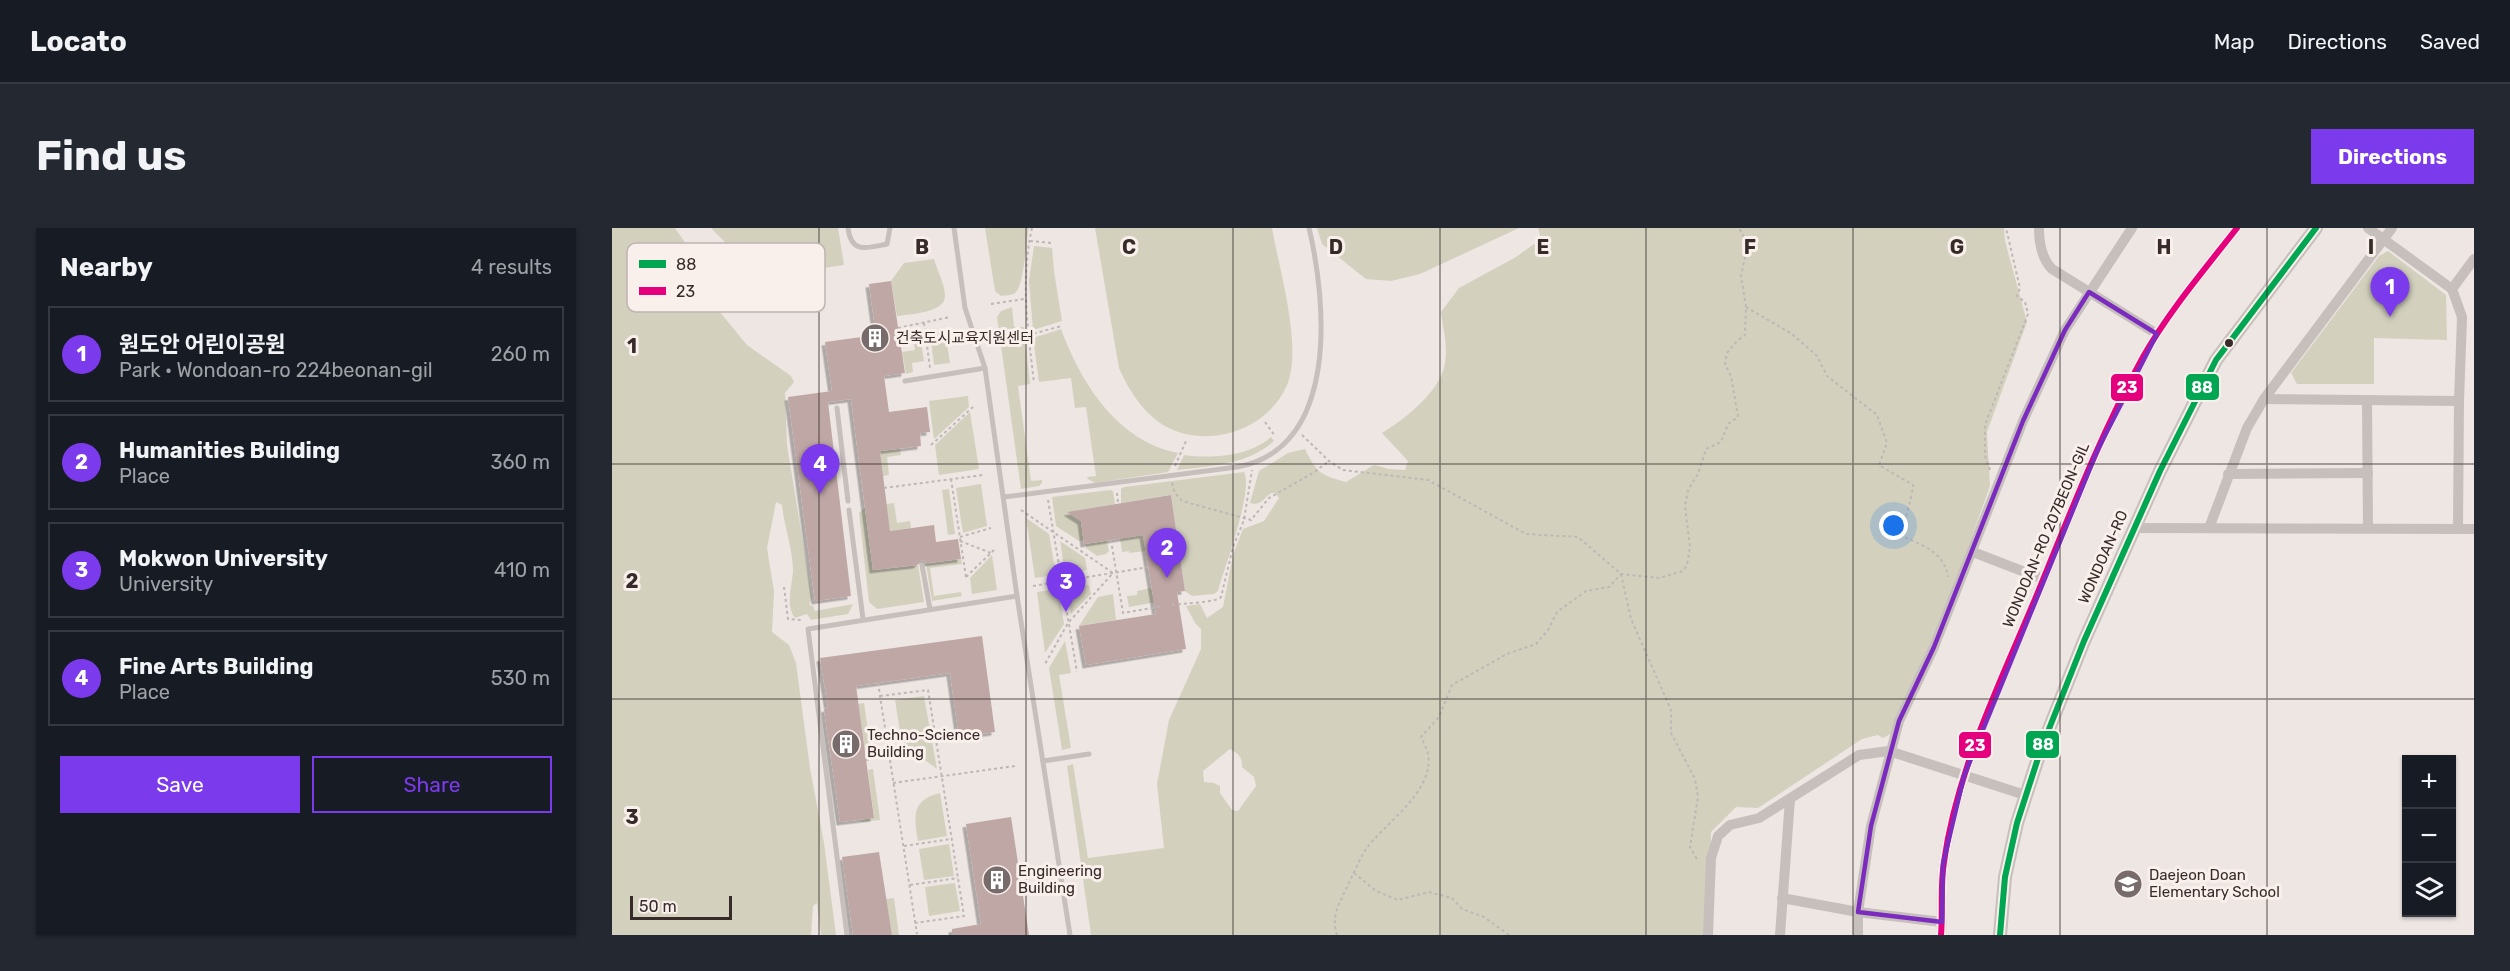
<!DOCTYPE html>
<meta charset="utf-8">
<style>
body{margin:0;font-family:Rubik,"Noto Sans KR",sans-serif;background:#242831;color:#f1f3f6}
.controls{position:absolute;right:18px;bottom:18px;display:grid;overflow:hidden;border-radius:0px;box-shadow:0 2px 4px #0004}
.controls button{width:54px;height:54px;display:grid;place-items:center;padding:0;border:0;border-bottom:2px solid #363941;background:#171b24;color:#f1f3f6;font:30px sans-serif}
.scale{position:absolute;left:18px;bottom:15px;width:102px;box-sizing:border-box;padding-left:6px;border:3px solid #372b2a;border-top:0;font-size:16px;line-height:21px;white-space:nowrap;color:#372b2a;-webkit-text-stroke:4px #f9efeb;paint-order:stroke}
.you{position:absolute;left:1282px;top:298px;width:21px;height:21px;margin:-15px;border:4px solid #fff;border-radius:50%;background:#1a73e8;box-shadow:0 0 0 9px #1a73e833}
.badge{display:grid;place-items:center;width:39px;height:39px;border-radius:50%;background:#7c3aed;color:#fff;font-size:20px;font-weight:700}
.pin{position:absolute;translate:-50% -50px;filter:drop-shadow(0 2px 3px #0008)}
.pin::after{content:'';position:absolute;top:32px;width:21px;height:18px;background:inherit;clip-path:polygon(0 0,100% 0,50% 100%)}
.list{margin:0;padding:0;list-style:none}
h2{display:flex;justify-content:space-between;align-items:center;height:78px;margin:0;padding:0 24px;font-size:26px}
h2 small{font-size:20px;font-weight:400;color:#9ea1a6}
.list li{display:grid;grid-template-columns:39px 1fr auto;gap:18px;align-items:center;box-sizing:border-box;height:96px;margin:0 12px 12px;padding:0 12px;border:2px solid #363941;border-radius:0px}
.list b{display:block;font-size:22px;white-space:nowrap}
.list p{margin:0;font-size:20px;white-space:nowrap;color:#9ea1a6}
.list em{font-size:20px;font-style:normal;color:#9ea1a6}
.actions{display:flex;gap:12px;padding:18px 24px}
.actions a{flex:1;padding:14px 0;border:2px solid #7c3aed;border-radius:0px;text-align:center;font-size:21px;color:#7c3aed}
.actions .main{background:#7c3aed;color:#fff}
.icon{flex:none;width:33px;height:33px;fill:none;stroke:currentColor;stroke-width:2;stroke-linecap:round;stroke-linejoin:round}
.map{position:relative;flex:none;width:1862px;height:707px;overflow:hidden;border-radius:0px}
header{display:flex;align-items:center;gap:36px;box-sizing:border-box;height:84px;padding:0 30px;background:#171b24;border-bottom:2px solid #363941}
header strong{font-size:28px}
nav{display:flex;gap:33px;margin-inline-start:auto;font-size:21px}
.intro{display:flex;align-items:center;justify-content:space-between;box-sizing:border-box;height:144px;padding:0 36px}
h1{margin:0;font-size:42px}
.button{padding:15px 27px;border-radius:0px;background:#7c3aed;color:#fff;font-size:21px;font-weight:700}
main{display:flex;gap:36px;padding:0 36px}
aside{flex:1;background:#171b24;border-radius:0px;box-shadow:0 2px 4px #0004}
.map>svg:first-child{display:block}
.green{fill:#d3d1be;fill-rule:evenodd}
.building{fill:#bfa7a6;filter:url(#shadow)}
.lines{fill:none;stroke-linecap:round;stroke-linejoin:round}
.path{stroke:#bfb7b5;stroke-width:2;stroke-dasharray:3 3;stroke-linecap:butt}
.service{stroke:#c7bfbc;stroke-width:5}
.minor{stroke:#c7bfbc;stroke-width:10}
.tertiary{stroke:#c7bfbc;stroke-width:14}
.bus-1-casing{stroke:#f9efeb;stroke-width:10}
.bus-2-casing{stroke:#f9efeb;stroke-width:10}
.bus-1{stroke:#00a651;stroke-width:6}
.bus-2{stroke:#e5007d;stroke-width:6}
.marked{fill:none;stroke:#7b2cbf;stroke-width:4.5;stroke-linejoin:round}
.grid{fill:none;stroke:#372b2a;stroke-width:1.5;stroke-opacity:0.55}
.bus-dot{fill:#372b2a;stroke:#f9efeb;stroke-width:2}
.labels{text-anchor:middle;stroke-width:6;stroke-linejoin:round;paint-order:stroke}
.poi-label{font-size:15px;fill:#372b2a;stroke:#f9efeb;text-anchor:start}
.street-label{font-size:15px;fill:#372b2a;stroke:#f9efeb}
.key{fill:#f9efeb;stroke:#bfb4b1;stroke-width:1.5}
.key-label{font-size:16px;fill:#372b2a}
.grid-label{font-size:20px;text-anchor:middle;font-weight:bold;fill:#372b2a;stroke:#f9efeb;stroke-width:6;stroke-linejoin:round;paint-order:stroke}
.line-badge{stroke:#f9efeb;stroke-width:2}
.badge-label{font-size:16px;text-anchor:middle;font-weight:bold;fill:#fff}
</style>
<header>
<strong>Locato</strong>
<nav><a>Map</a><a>Directions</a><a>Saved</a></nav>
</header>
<div class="intro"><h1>Find us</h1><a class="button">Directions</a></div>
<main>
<aside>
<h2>Nearby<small>4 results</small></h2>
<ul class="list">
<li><span class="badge">1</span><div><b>원도안 어린이공원</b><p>Park · Wondoan-ro 224beonan-gil</p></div><em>260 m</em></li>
<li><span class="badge">2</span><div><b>Humanities Building</b><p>Place</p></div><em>360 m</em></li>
<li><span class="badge">3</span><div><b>Mokwon University</b><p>University</p></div><em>410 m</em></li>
<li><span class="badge">4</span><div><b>Fine Arts Building</b><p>Place</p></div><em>530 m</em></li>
</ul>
<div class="actions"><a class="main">Save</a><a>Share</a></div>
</aside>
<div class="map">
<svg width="1862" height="707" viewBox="0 0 1862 707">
<defs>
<filter id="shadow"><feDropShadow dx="-3.5" dy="3.5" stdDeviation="0" flood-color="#0004"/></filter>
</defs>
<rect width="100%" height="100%" fill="#ede6e3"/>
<g class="green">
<path d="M0,0h63l15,22 29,61 28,34 44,31 3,6 -9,11 2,52 25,153 -3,7 4,1 2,5 38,-7 -5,10 -37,6 -4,-6 -12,4c-10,-13 -3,-32 -2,-47 0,-21 -9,-45 -11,-66l-6,-3 -9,46 7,43 -2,41 17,13 7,18 14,105 14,75 12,92h-15l-4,-32 -4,3 -2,29h-199z"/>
<path d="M99,0h127l6,37 -85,12z"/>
<path d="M373,0h44c-3,12 -5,59 -14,65 -4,3 -10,2 -14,3l-6,-5z"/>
<path d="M483,0h177c7,41 31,119 15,157 -18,43 -74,63 -116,44 -25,-11 -42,-38 -52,-61z"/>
<path d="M705,0h202l-99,46 -29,7 -25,-2 -44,-35z"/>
<path d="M926,0h466l1,13 22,81 -40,110 3,54 -54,151 -42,95 -11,6 -5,-3 -16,4 -104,69 -22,-1 -25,25 -3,103h-617l-24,-169 6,-2 15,94 76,-10 -7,-64 12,-64 32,-71v-20l-6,-6 -9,-17 14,-2 7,14 16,-11 10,-52 10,-26 21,-8 15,-23 -4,-5h-4c-8,6 -10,13 -21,10l9,-32 29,-18 17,-4c12,25 16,26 41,33l28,-17 15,4 16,1 3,-9 -26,-28c22,-13 60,-43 63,-70 3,-17 -2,-35 -4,-51l18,-24 57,-31 25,-18zM618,521c9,5 12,8 12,18l12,10 2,9 -18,25 -6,-1 -12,-17v-7l-6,-3 -10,-1 -1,-11z"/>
<path d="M422,18l18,2 2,23 8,50 -29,9 -4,-49z"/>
<path d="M1776,23l58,44 1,45 -73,-2v46h-77l-6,-11 88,-117z"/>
<path d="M322,31c3,11 11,25 11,37 0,17 -35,18 -48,20l-6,-35 13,-18z"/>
<path d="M400,79l2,20h10l6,57 -12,2 13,95 11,-1v3l-3,3 -18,3 -24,-172 4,-6z"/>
<path d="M449,101c20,54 56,112 117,124l-10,19 -73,11 -7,-4 -1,-2 9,-1 -10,-69 -11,1 -4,-30 -32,4 -6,-44z"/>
<path d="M333,103l5,32 -16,2 -4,-32z"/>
<path d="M308,108l4,25 -12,2 1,9 -7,2 -4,-22 13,-2 -2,-13z"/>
<path d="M356,168l1,11 -35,32 -5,-38z"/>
<path d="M358,184l9,57 -40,6 -4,-30z"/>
<path d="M659,209l3,4c-27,24 -63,25 -97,29l7,-15c28,4 66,1 87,-18z"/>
<path d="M288,221l1,6 -14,2 2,18 -6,1 -3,-25z"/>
<path d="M632,244c10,17 -20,97 -26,119l-4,3 -22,2 -7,-5 -14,-96 -50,8v-14l3,-2z"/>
<path d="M369,256l6,42 -24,7 -7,-45z"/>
<path d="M337,261l6,45 -7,1 -6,-45z"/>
<path d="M498,262l3,1 2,13 -47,8 13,9 3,19 -5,1 -23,-15 -4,-29z"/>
<path d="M282,275l3,20 13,-2 1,7 -21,3 -4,-27z"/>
<path d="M253,280l8,62 45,-5 6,37 -47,7 -8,-7 -10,-89z"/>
<path d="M414,290l23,16 7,41 -21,3z"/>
<path d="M531,307l3,16 -17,2v-2l-7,1 -2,-14z"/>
<path d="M448,313l25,17 2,12 -22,3z"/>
<path d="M495,313l2,10 -3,3 -9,2 -11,-8v-4z"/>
<path d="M380,327l5,35 -25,4 -2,-16z"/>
<path d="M349,331l1,5 -32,4 4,28 27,-4 1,4 -30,5 -6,-37z"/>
<path d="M477,357l2,9 -20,20 -4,-26z"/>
<path d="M539,360l2,8 9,5 -33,6 -2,-11 10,-1v-4z"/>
<path d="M446,361l6,35 -19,29 -8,-61z"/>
<path d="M501,366l3,26 -37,6 19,-29z"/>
<path d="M453,413l6,32 -12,2 12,73 -9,2 -13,-82z"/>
<path d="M312,468l13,73 -35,-26 -7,-43z"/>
<path d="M252,475l7,48h-6l-7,-47z"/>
<path d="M261,541l7,51 -19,2v-2l13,-3 -6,-47z"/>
<path d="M328,565l7,43 -29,5c-4,-25 -7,-41 22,-48z"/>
<path d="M337,616l5,32 -30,4 -5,-31z"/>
<path d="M343,655l5,28 -31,5 -4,-29z"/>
<path d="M282,670l5,37h-7l-6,-36z"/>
</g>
<g class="building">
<path d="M279,53l14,92 -21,3 5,36 38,-5 3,25 -10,1 1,13 -41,5 10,80 44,-6 2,17 22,-3 3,20 -34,4 -5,-3 -5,5 -44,5 -22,-171 -23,3 23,194 -36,5 -27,-204 44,-6 -7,-49 51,-7 -7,-51z"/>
<path d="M559,267l14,96 -8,1 9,57 -100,16 -7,-39 77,-12 -13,-79 -59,9 -3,-23 -14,-9z"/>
<path d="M370,408l13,96 -36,5 -9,-64 -94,13 18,132 -34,4 -16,-113 4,-1 -8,-50z"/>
<path d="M399,589l18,118h-77v-6l29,-5 -15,-100z"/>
<path d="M267,624l13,83h-39l-11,-78z"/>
</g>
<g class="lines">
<g class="path">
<path d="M420,0c-12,53 -4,102 2,155"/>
<path d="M418,13l22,2"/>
<path d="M379,76l33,-5"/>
<path d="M1134,79l46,27 25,22 10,20 50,39 10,28 -8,22 34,20c-1,16 -12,39 -7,53 19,8 38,15 42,39"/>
<path d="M312,95l6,45"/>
<path d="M286,100l52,-11"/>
<path d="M416,107l34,-9"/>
<path d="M653,194l10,14"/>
<path d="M690,207l27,26 14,9 85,10 98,54 52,3 43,37 38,4 24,-7 4,-6 3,-18 -5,-41 3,-16 10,-16 8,-25 15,-7 7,-18 10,-7 -7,-41 -6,-12 2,-11 10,-12 8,-6 1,-28 -5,-31 7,-32 -9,-16"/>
<path d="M319,217l42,-38"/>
<path d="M563,238l11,-25"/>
<path d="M1378,242l-5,-14v-31l43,-111 -3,-12 -8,-6 3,-8 -14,-60"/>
<path d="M339,251l15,98"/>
<path d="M560,255l3,10 7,8 69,19 18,-22 44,-25 16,-12"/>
<path d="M272,260l99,-13"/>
<path d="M505,265l1,9"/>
<path d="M436,272l29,172"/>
<path d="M409,282l92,63 -45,50 -23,41"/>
<path d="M348,309l31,-9"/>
<path d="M499,312l12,73 40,-7"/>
<path d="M348,313l31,12"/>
<path d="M1009,346l10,45 40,91v23l24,46 3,18 -8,50 8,14"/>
<path d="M354,349l28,-27"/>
<path d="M421,358l116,-19"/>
<path d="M172,359l4,32 14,1"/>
<path d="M560,377c11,-2 43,-2 49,-8l12,-50 11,-27 8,-50"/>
<path d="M266,455l39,251"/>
<path d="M268,468l48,-6 36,226 -49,7"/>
<path d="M254,532l23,-4"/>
<path d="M281,555l122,-17"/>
<path d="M292,618l47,-7"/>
<path d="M742,645l22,18 22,9 31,-8 23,6 10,11 22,8 25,18"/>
<path d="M298,657l48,-7"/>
<path d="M725,707c-6,-17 1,-29 8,-44 7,-14 13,-29 21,-42 19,-26 69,-58 62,-95 -1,-6 -5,-12 -7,-17l18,-20 13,-32 55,-31 29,-10 12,-14 9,-18 29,-21 23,-4 12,-13"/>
</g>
<g class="service">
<path d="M236,0c3,26 19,20 39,16l3,-16"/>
<path d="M342,0l11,80 20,60 32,228 53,339"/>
<path d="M293,153l80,-13"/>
<path d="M225,180l11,93"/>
<path d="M392,269l233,-30c102,-18 90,-163 72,-239"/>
<path d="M237,282l14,109"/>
<path d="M310,337l8,44"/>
<path d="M431,533l46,-7"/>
<path d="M235,707l-39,-306 209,-33"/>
</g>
<g class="minor">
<path d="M1427,0c0,15 2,30 13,41l105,65"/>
<path d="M1756,0l84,61"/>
<path d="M1652,171l195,2"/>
<path d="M1755,172l1,128"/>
<path d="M1616,246l140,-1"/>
<path d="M1522,300l340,1"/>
<path d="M1597,300l38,-100 17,-29 128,-171"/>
<path d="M1846,301l1,-128 3,-84 -10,-28 22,-30"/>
<path d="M1361,324l70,27"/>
<path d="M1170,670l76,14 84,10"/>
<path d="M1096,707l3,-77 7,-22 12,-11 29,-7 100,-63 30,-4 136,44"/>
<path d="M1168,707l10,-136"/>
<path d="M1246,707v-23l13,-86 28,-105 35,-74 89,-226 42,-91 67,-102"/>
<path d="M1329,707c2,-24 -1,-49 3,-73 13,-93 56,-179 92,-265 33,-81 65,-164 107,-240 26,-46 62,-88 94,-129"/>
</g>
<path class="tertiary" d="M1388,707l5,-58 12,-54 24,-74 43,-108 76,-170 56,-111 100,-132"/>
<g class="bus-1-casing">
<path id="bus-1" d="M1388,707l5,-58 12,-54 24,-74 43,-108 76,-170 56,-111 100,-132"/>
</g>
<g class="bus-2-casing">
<path id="bus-2" d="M1329,707c2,-24 -1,-49 3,-73 13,-93 56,-179 92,-265 33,-81 65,-164 107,-240 26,-46 62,-88 94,-129"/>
</g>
<use href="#bus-1" class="bus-1"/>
<use href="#bus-2" class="bus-2"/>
</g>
<path class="marked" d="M1477,64l68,42 -59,115 -134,327 -21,88 -1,58 -84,-10 13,-86 28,-105 35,-74 89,-226 42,-91z"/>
<path class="grid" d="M207,0v707M414,0v707M621,0v707M828,0v707M1034,0v707M1241,0v707M1448,0v707M1655,0v707M0,236h1862M0,471h1862"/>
<defs>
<g id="building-disc" transform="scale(1.5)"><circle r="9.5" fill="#776c6b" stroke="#f9efeb"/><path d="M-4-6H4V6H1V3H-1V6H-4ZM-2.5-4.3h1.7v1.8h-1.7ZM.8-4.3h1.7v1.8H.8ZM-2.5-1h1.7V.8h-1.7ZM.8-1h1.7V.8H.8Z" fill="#fff"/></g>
<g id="school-disc" transform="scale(1.5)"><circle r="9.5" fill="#776c6b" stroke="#f9efeb"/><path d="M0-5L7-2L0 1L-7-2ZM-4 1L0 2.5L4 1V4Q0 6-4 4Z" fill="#fff"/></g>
</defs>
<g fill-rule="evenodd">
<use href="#building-disc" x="263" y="110"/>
<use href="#building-disc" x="234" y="516"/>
<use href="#building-disc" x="385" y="652"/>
<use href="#school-disc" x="1516" y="656"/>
</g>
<circle class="bus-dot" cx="1617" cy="115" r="5"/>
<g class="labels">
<g class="poi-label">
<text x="284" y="115">건축도시교육지원센터</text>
<text x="255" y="512">Techno-Science<tspan x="255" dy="17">Building</tspan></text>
<text x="406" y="648">Engineering<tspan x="406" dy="17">Building</tspan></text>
<text x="1537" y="652">Daejeon Doan<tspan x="1537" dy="17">Elementary School</tspan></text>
</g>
<g class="street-label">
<text transform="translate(1434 307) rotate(-67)" y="5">WONDOAN-RO 207BEON-GIL</text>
<text transform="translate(1491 329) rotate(-66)" y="5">WONDOAN-RO</text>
</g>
</g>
<rect x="15" y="15" width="198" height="69" rx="9" class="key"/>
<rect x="27" y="32" width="27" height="8" fill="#00a651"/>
<rect x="27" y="59" width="27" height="8" fill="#e5007d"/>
<g class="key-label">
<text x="64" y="42">88</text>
<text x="64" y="69">23</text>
</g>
<g class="grid-label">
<text x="310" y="26">B</text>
<text x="517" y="26">C</text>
<text x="724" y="26">D</text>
<text x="931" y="26">E</text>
<text x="1138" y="26">F</text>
<text x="1345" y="26">G</text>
<text x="1552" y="26">H</text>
<text x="1759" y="26">I</text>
<text x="20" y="125">1</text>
<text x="20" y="360">2</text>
<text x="20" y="596">3</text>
</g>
<g class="line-badge">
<rect x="1573" y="145" width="35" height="28" rx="6" fill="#00a651"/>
<rect x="1498" y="145" width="34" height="29" rx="6" fill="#e5007d"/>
<rect x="1413" y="502" width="35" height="29" rx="6" fill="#00a651"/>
<rect x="1346" y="503" width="34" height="28" rx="6" fill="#e5007d"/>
</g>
<g class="badge-label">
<text x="1590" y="165">88</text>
<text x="1515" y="165">23</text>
<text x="1431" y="522">88</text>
<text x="1363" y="523">23</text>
</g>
</svg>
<div class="controls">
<button>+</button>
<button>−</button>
<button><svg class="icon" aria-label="layers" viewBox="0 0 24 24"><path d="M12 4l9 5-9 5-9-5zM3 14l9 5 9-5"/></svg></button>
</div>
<div class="scale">50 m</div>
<div class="you"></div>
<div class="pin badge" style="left:1778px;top:89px">1</div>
<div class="pin badge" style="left:555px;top:350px">2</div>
<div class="pin badge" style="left:454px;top:384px">3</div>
<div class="pin badge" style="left:208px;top:266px">4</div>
</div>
</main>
